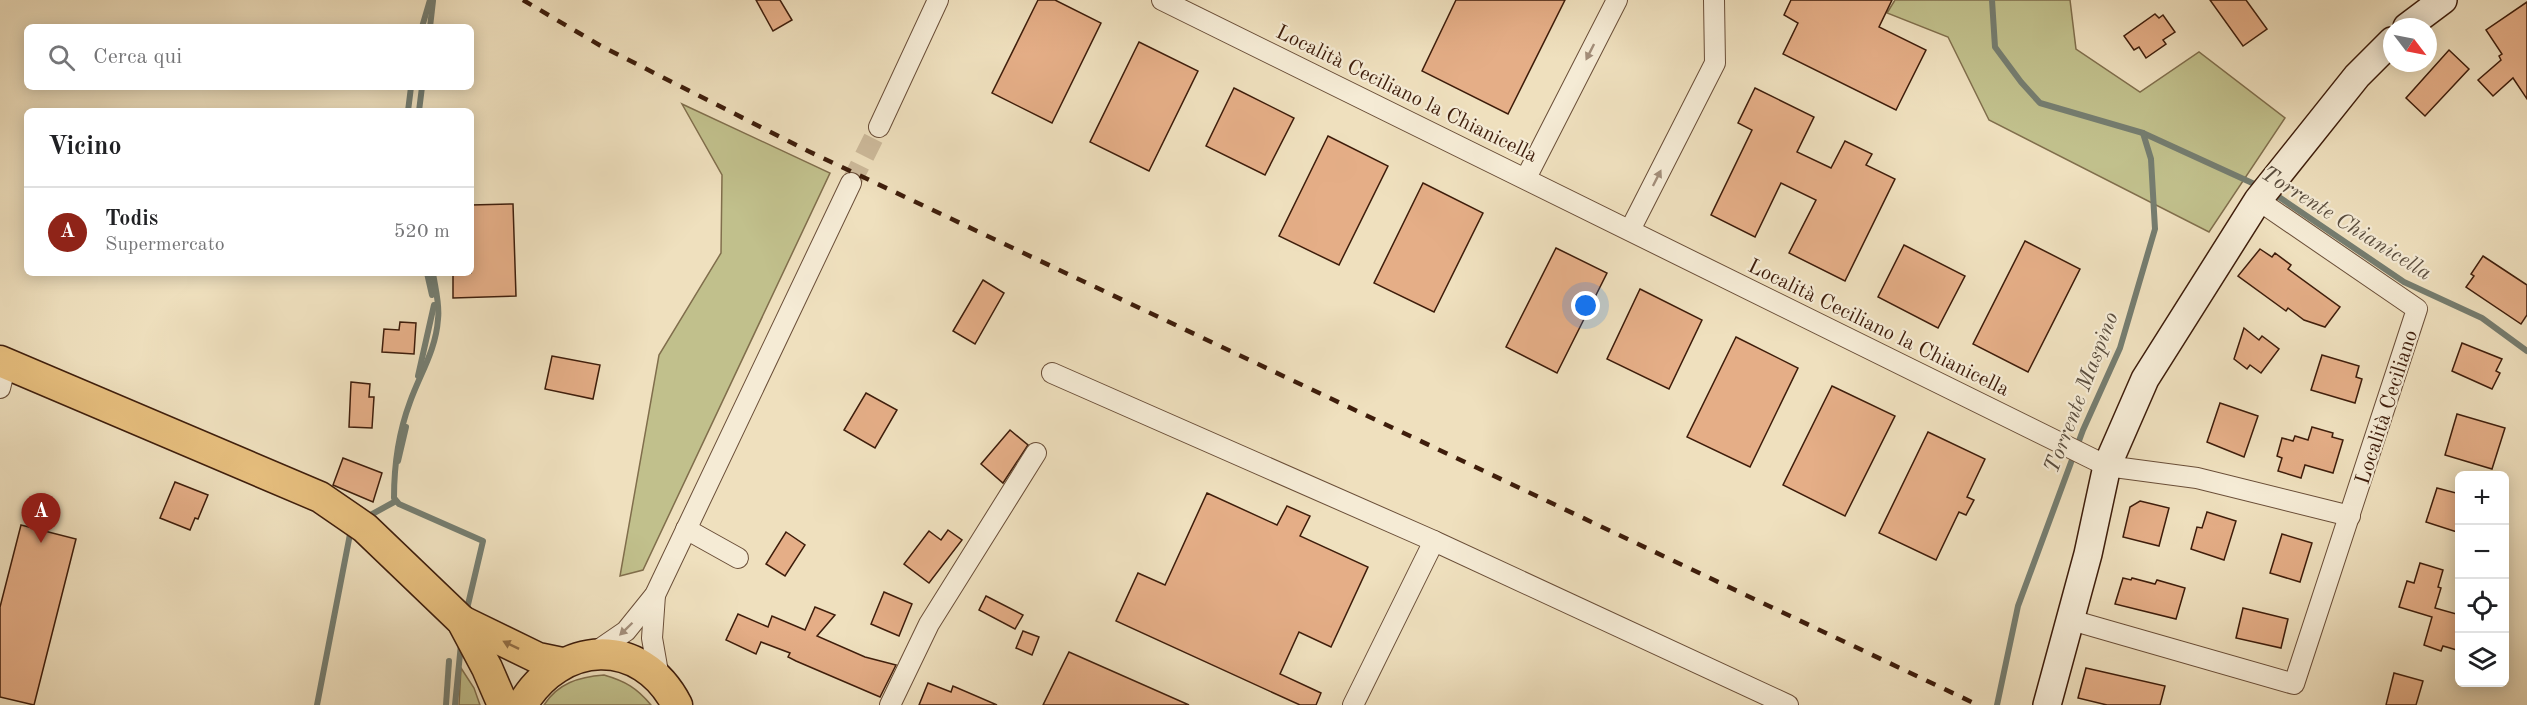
<!DOCTYPE html>
<html lang="it">
<meta charset="utf-8">
<style>
body{margin:0;font-family:"Old Standard TT",serif;background:#f2f2f2;color:#202124}
.controls{position:absolute;right:18px;bottom:18px;display:grid;overflow:hidden;border-radius:9px;box-shadow:0 3px 15px #0003}
.controls button{width:54px;height:54px;display:grid;place-items:center;padding:0;border:0;border-bottom:2px solid #e0e0e0;background:#fff;color:#202124;font:30px sans-serif}
.compass{position:absolute;left:2383px;top:18px;width:54px;height:54px;border-radius:50%;background:#fff;box-shadow:0 3px 15px #0003;rotate:122deg}
.you{position:absolute;left:1586px;top:306px;width:21px;height:21px;margin:-15px;border:4px solid #fff;border-radius:50%;background:#1a73e8;box-shadow:0 0 0 9px #1a73e833}
.badge{display:grid;place-items:center;width:39px;height:39px;border-radius:50%;background:#8f2418;color:#fff;font-size:20px;font-weight:700}
.pin{position:absolute;translate:-50% -50px;filter:drop-shadow(0 2px 3px #0008)}
.pin::after{content:'';position:absolute;top:32px;width:21px;height:18px;background:inherit;clip-path:polygon(0 0,100% 0,50% 100%)}
.list{margin:0;padding:0;list-style:none}
h2{display:flex;justify-content:space-between;align-items:center;height:78px;margin:0;padding:0 24px;font-size:26px}
h2 small{font-size:20px;font-weight:400;color:#757577}
.list li{display:grid;grid-template-columns:39px 1fr auto;gap:18px;align-items:center;box-sizing:border-box;height:90px;padding:0 24px;border-top:2px solid #e0e0e0}
.list b{display:block;font-size:22px;white-space:nowrap}
.list p{margin:0;font-size:20px;white-space:nowrap;color:#757577}
.list em{font-size:20px;font-style:normal;color:#757577}
.icon{flex:none;width:33px;height:33px;fill:none;stroke:currentColor;stroke-width:2;stroke-linecap:round;stroke-linejoin:round}
.map{position:relative;flex:none;width:2527px;height:705px;overflow:hidden}
.search{position:absolute;background:#fff;box-shadow:0 3px 15px #0003;left:24px;top:24px;width:450px;height:66px;display:flex;align-items:center;gap:15px;box-sizing:border-box;padding:0 21px;border-radius:9px;color:#757577;font-size:22px}
.panel{position:absolute;background:#fff;box-shadow:0 3px 15px #0003;left:24px;top:108px;width:450px;height:168px;border-radius:9px}
.map>svg:first-child{display:block}
.green{fill:#c1c08c;stroke:#806e4c;stroke-width:1.5}
.lines{fill:none;stroke-linecap:round;stroke-linejoin:round}
.stream{stroke:#757d70;stroke-width:6}
.building{fill:#e5ae87;stroke:#3e1d0b;stroke-width:1.5}
.street-tunnel{stroke:#ccb99a;stroke-width:20;stroke-dasharray:20 10;stroke-linecap:butt}
.street-casing{stroke:#6a4e38;stroke-width:22}
.secondary-casing{stroke:#3e1d0b;stroke-width:30}
.primary-casing{stroke:#3e1d0b;stroke-width:33}
.street{stroke:#f5ebd5;stroke-width:20}
.secondary{stroke:#f5ebd5;stroke-width:27}
.primary{stroke:#e8c07f;stroke-width:30}
.rail{stroke:#3e1d0b;stroke-width:4.5;stroke-dasharray:10 10;stroke-linecap:butt}
.oneway{fill:#a38e7a}
.oneway2{fill:#936e45}
.labels{text-anchor:middle;stroke-width:4.5;stroke-linejoin:round;paint-order:stroke}
.street-label{font-size:21px;fill:#3e1d0b;stroke:#f5ebd5}
.water-label{font-size:22px;font-style:italic;fill:#5a4d3e;stroke:#f5ebd5}
</style>
<div class="map">
<svg width="2527" height="705" viewBox="0 0 2527 705">
<rect width="100%" height="100%" fill="#efe0be"/>
<filter id="stains"><feTurbulence type="fractalNoise" baseFrequency=".00333" numOctaves="4"/><feColorMatrix values="0 0 0 0 .2 0 0 0 0 .09 0 0 0 0 .02 0 0 0 .5 -.17"/></filter>
<radialGradient id="worn" r=".72"><stop offset=".6" stop-color="#630" stop-opacity="0"/><stop offset="1" stop-color="#630" stop-opacity=".3"/></radialGradient>
<g class="green">
<path d="M1895,0h175l6,49 64,43 59,-40 86,66 -76,114 -220,-112 -41,-83 -61,-24z"/>
<path d="M682,104l148,69 -187,397 -23,6 39,-221 62,-102 1,-78z"/>
<path d="M461,668l13,20 6,17h-21z"/>
<path d="M604,675c21,6 33,13 47,30h-107c14,-22 35,-28 60,-30z"/>
</g>
<g class="lines">
<g class="stream">
<path d="M1992,0l3,47 26,35 19,21 103,30 118,54"/>
<path d="M422,27l8,-27"/>
<path d="M430,27l3,-26"/>
<path d="M408,111l3,-24"/>
<path d="M419,111l3,-24"/>
<path d="M2273,193l131,89 78,36 45,33"/>
<path d="M427,273l5,22"/>
<path d="M433,273c2,14 7,32 5,46 -2,31 -18,55 -28,83 -12,32 -16,62 -16,96l5,6 84,37 -17,72"/>
<path d="M418,376l16,-71"/>
<path d="M398,461l8,-34"/>
<path d="M365,518l31,-17"/>
<path d="M317,705l34,-176"/>
<path d="M446,705l3,-44"/>
<path d="M455,705l6,-61"/>
<path d="M1997,705l21,-99 65,-176 37,-82 35,-119 -4,-70 -8,-26"/>
</g>
</g>
<g class="building">
<path d="M756,0h24l12,20 -19,11z"/>
<path d="M1038,0h17l46,23 -49,100 -60,-30z"/>
<path d="M1456,0h109l-57,114 -86,-43z"/>
<path d="M1791,0h101l-13,27 47,23 -30,60 -113,-56 15,-31 -14,-8z"/>
<path d="M2210,0h36l21,29 -24,17z"/>
<path d="M2527,2v97l-14,-21 -20,18 -15,-16 23,-20 -2,-4 3,-2 -16,-24z"/>
<path d="M2155,14l4,4 4,-3 12,17 -12,8 3,4 -20,14 -7,-11 -5,3 -10,-14z"/>
<path d="M1139,42l59,29 -49,100 -59,-29z"/>
<path d="M2449,50l20,19 -44,47 -19,-18z"/>
<path d="M1234,88l60,30 -29,57 -59,-29z"/>
<path d="M1755,88l59,29 -17,35 34,16 14,-27 27,13 -6,11 29,14 -50,102 -56,-28 27,-53 -35,-17 -26,54 -44,-22 41,-85 -14,-7z"/>
<path d="M1328,136l60,30 -49,99 -60,-29z"/>
<path d="M1423,183l60,30 -49,99 -60,-29z"/>
<path d="M513,204l3,92 -63,2v-25h18v-68z"/>
<path d="M2025,241l55,28 -52,103 -55,-28z"/>
<path d="M1904,245l61,31 -27,52 -60,-31z"/>
<path d="M1556,248l51,25 -50,100 -51,-26z"/>
<path d="M2260,249l12,8 3,-4 16,12 -3,4 52,38 -15,20 -21,-7 -16,-12 -2,3 -48,-35z"/>
<path d="M2483,256l44,29v30l-6,9 -55,-37 8,-11 -3,-2z"/>
<path d="M983,280l21,13 -29,51 -22,-13z"/>
<path d="M1640,289l62,31 -33,69 -62,-30z"/>
<path d="M400,322l16,1 -2,31 -32,-2 2,-23 15,1z"/>
<path d="M2244,328l15,12 3,-4 17,13 -18,24 -11,-8 -3,4 -13,-10z"/>
<path d="M1736,337l62,31 -48,99 -63,-30z"/>
<path d="M2462,343l40,16 -6,12 4,2 -8,16 -40,-18z"/>
<path d="M2322,355l37,11 -3,11 6,2 -7,24 -44,-13z"/>
<path d="M552,356l48,9 -7,34 -48,-10z"/>
<path d="M351,382l19,2 -1,13h5l-2,31 -23,-1z"/>
<path d="M1832,386l63,30 -50,100 -62,-31z"/>
<path d="M866,393l31,17 -22,38 -31,-18z"/>
<path d="M2220,403l38,13 -14,41 -37,-15z"/>
<path d="M2457,414l48,14 -13,41 -47,-14z"/>
<path d="M2312,427l21,6 -1,4 11,3 -10,33 -28,-8 -4,13 -23,-7 4,-13 -5,-2 5,-18 11,3 2,-5 13,4z"/>
<path d="M1010,430l18,15 -25,38 -22,-19z"/>
<path d="M1928,432l57,27 -18,38 7,3 -8,15 -7,-3 -23,48 -57,-27z"/>
<path d="M343,458l39,15 -9,29 -40,-17z"/>
<path d="M175,482l33,13 -10,24 -3,-1 -5,12 -30,-12z"/>
<path d="M2437,488l23,6v39l-34,-11z"/>
<path d="M1207,493l70,32 10,-19 23,10 -10,20 68,31 -37,80 -32,-15 -19,42 41,19 -5,12h-16l-184,-84 22,-48 27,12z"/>
<path d="M2140,501l29,7 -10,38 -36,-9 7,-30z"/>
<path d="M2207,512l29,9 -12,39 -33,-11 6,-22 5,1z"/>
<path d="M21,525l55,14 -42,166 -34,-8v-90z"/>
<path d="M948,530l14,10 -33,43 -25,-19 25,-33 12,9z"/>
<path d="M786,532l19,13 -20,31 -19,-12z"/>
<path d="M2282,534l30,9 -12,39 -30,-9z"/>
<path d="M2420,563l23,7 -5,17 3,1 -6,20 25,7v36l-17,-5 -2,5 -17,-6 8,-28 -33,-10 8,-26 7,2z"/>
<path d="M2123,578l8,2 1,-2 23,6 2,-4 28,8 -9,31 -61,-15z"/>
<path d="M884,592l28,12 -13,32 -28,-12z"/>
<path d="M986,596l37,19 -8,14 -36,-19z"/>
<path d="M815,607l20,8 -18,21 48,21 31,8 -16,32 -84,-36 -8,-4 2,-4 -29,-11 -5,12 -30,-14 12,-26 30,13 4,-11 33,14z"/>
<path d="M2243,608l45,11 -7,29 -45,-10z"/>
<path d="M1023,631l16,6 -7,18 -16,-7z"/>
<path d="M1069,652l120,53h-146z"/>
<path d="M2086,668l79,18 -5,19h-53l-29,-7z"/>
<path d="M2394,673l29,8 -7,24h-30z"/>
<path d="M928,683l23,9 2,-6 44,19h-78z"/>
</g>
<g class="lines">
<path class="street-tunnel" d="M851,183l28,-56"/>
<g class="street-casing">
<g id="street">
<path d="M1162,0l945,466 90,12 153,38"/>
<path d="M879,127l59,-127"/>
<path d="M1526,178l91,-178"/>
<path d="M1630,230l85,-167 -1,-63"/>
<path d="M1052,373l382,168"/>
<path d="M0,388l6,-24"/>
<path d="M686,529l52,29"/>
<path d="M655,595l-3,43 7,40"/>
<path d="M2071,620l223,64 123,-375 -159,-109"/>
<path d="M591,655l35,-24 29,-36 196,-412"/>
<path d="M890,705l39,-81 107,-171"/>
<path d="M1353,705l81,-164 354,164"/>
</g>
</g>
<g class="secondary-casing">
<g id="secondary">
<path d="M2407,27l36,-27"/>
<path d="M2047,705l41,-151 19,-88 38,-87 113,-179 99,-124 35,-35"/>
</g>
</g>
<g class="primary-casing">
<g id="primary">
<path d="M0,361l320,136 45,31 97,93 25,47 16,37"/>
<path d="M462,621l76,37 24,5"/>
<path d="M522,705c38,-65 119,-70 155,0"/>
</g>
</g>
<use href="#street" class="street"/>
<use href="#secondary" class="secondary"/>
<use href="#primary" class="primary"/>
<path class="rail" d="M523,0l78,46 207,105 1170,554"/>
</g>
<defs><path id="oneway-solid" d="M-6-.8H1V-3.2L6.5 0L1 3.2V.8H-6Z" transform="scale(1.5)"/></defs>
<g class="oneway">
<use href="#oneway-solid" transform="translate(1590 52) rotate(117)"/>
<use href="#oneway-solid" transform="translate(1657 178) rotate(-63)"/>
<use href="#oneway-solid" transform="translate(626 629) rotate(136)"/>
</g>
<use class="oneway2" href="#oneway-solid" transform="translate(511 645) rotate(-154)"/>
<g class="labels">
<g class="street-label">
<text transform="translate(1407 93) rotate(26)" y="7">Località Ceciliano la Chianicella</text>
<text transform="translate(1879 327) rotate(26)" y="7">Località Ceciliano la Chianicella</text>
<text transform="translate(2386 407) rotate(-72)" y="7">Località Ceciliano</text>
</g>
<g class="water-label">
<text transform="translate(2347 222) rotate(32)" y="8">Torrente Chianicella</text>
<text transform="translate(2080 392) rotate(-69)" y="8">Torrente Maspino</text>
</g>
</g>
<rect width="100%" height="100%" filter="url(#stains)"/>
<rect width="100%" height="100%" fill="url(#worn)"/>
</svg>
<div class="controls">
<button>+</button>
<button>−</button>
<button><svg class="icon" aria-label="locate" viewBox="0 0 24 24"><circle cx="12" cy="12" r="6"/><path d="M12 2v4M12 18v4M2 12h4M18 12h4"/></svg></button>
<button><svg class="icon" aria-label="layers" viewBox="0 0 24 24"><path d="M12 4l9 5-9 5-9-5zM3 14l9 5 9-5"/></svg></button>
</div>
<svg class="compass" viewBox="-18 -18 36 36"><path d="M0-13l5 13h-10z" fill="#e53935"/><path d="M0 13l5-13h-10z" fill="#757577"/></svg>
<div class="you"></div>
<div class="pin badge" style="left:41px;top:543px">A</div>
<div class="search"><svg class="icon" aria-label="search" viewBox="0 0 24 24"><circle cx="10" cy="10" r="6"/><path d="M15 15l6 6"/></svg>Cerca qui</div>
<section class="panel">
<h2>Vicino<small></small></h2>
<ul class="list">
<li><span class="badge">A</span><div><b>Todis</b><p>Supermercato</p></div><em>520 m</em></li>
</ul>
</section>
</div>
